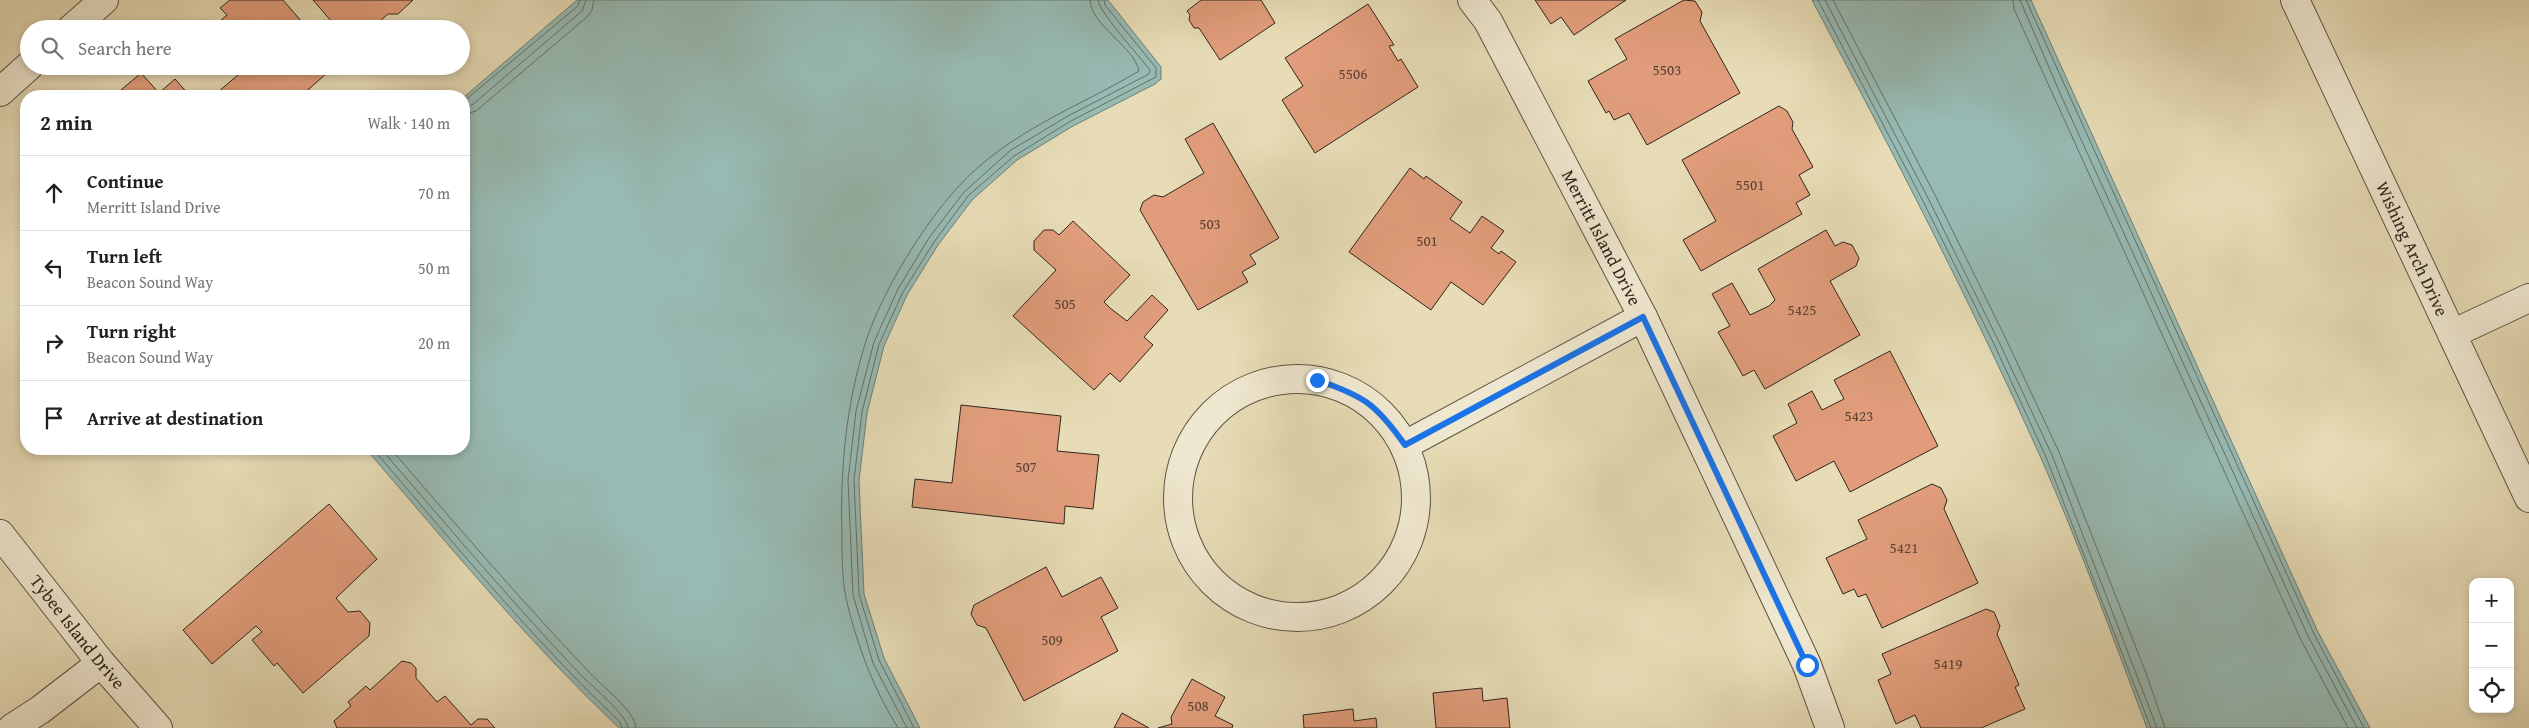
<!DOCTYPE html>
<meta charset="utf-8">
<style>
body{margin:0;font-family:"Gentium Book Plus",serif;background:#f6f6f6;color:#202124}
.controls{position:absolute;right:15px;bottom:15px;display:grid;overflow:hidden;border-radius:10px;box-shadow:0 2px 8px #0003}
.controls button{width:45px;height:45px;display:grid;place-items:center;padding:0;border:0;border-bottom:1px solid #e0e0e0;background:#fff;color:#202124;font:25px sans-serif}
.stop{position:absolute;width:15px;height:15px;margin:-11px;border:4px solid #1a73e8;border-radius:50%;background:#fff}
.stop.end{background:#1a73e8;border-color:#fff;box-shadow:0 1px 5px #0008}
.list{margin:0;padding:0;list-style:none}
h2{display:flex;justify-content:space-between;align-items:center;height:65px;margin:0;padding:0 20px;font-size:21px}
h2 small{font-size:16px;font-weight:400;color:#757577}
.list li{display:grid;grid-template-columns:32px 1fr auto;gap:15px;align-items:center;box-sizing:border-box;height:75px;padding:0 20px;border-top:1px solid #e0e0e0}
.list b{display:block;font-size:19px;white-space:nowrap}
.list p{margin:0;font-size:16px;white-space:nowrap;color:#757577}
.list em{font-size:16px;font-style:normal;color:#757577}
.icon{flex:none;width:28px;height:28px;fill:none;stroke:currentColor;stroke-width:2;stroke-linecap:round;stroke-linejoin:round}
.map{position:relative;flex:none;width:2529px;height:728px;overflow:hidden}
.search{position:absolute;background:#fff;box-shadow:0 2px 8px #0003;left:20px;top:20px;width:450px;height:55px;display:flex;align-items:center;gap:12px;box-sizing:border-box;padding:0 18px;border-radius:28px;color:#757577;font-size:19px}
.panel{position:absolute;background:#fff;box-shadow:0 2px 8px #0003;left:20px;top:90px;width:450px;height:365px;border-radius:20px}
.map>svg:first-child{display:block}
.water{fill:#97bab3;stroke:#6e7e77}
.lines{fill:none;stroke-linecap:round;stroke-linejoin:round}
.shore{stroke:#647068;stroke-width:1}
.building{fill:#e19d7b;stroke:#30251e}
.minor-casing{stroke:#5e5344;stroke-width:30}
.minor{stroke:#efe8d0;stroke-width:28}
.route{stroke:#1a73e8;stroke-width:6}
.labels{text-anchor:middle;stroke-width:4;stroke-linejoin:round;paint-order:stroke}
.number-label{font-size:15px;fill:#5c4335}
.street-label{font-size:18px;fill:#30251e;stroke:#efe8d0}
</style>
<div class="map">
<svg width="2529" height="728" viewBox="0 0 2529 728">
<rect width="100%" height="100%" fill="#e7dcb6"/>
<filter id="stains"><feTurbulence type="fractalNoise" baseFrequency=".004" numOctaves="4"/><feColorMatrix values="0 0 0 0 .2 0 0 0 0 .09 0 0 0 0 .02 0 0 0 .5 -.17"/></filter>
<radialGradient id="worn" r=".72"><stop offset=".6" stop-color="#630" stop-opacity="0"/><stop offset="1" stop-color="#630" stop-opacity=".3"/></radialGradient>
<g class="water">
<path d="M577,0h531l53,67v12l-6,5 -82,42 -56,34 -45,40 -34,45 -31,50 -23,51 -17,67 -8,68 5,113 20,64 36,70h-301c-91,-86 -171,-184 -253,-279h98v-352z"/>
<path d="M1812,0h219l287,632 52,96h-223c-34,-90 -67,-182 -106,-270 -70,-156 -149,-307 -229,-458z"/>
</g>
<g class="lines">
<g class="shore">
<path d="M1818,0l105,201 71,143 52,113 105,271"/>
<path d="M1825,0l103,198 71,144 53,113 105,273"/>
<path d="M1833,0l102,195 71,144 53,113 87,221 19,55"/>
<path d="M2013,0l1,9 287,631 47,88"/>
<path d="M2020,0l43,100 245,536 49,92"/>
<path d="M2026,0l288,634 50,94"/>
<path d="M464,101l114,-95 2,-6"/>
<path d="M464,107l8,-2 110,-94 4,-11"/>
<path d="M464,115l12,-4 111,-94 5,-7 2,-10"/>
<path d="M373,449c80,93 158,189 247,273l2,6"/>
<path d="M381,449c65,75 129,151 197,223 11,12 50,43 50,56"/>
<path d="M391,449c64,75 129,150 197,222 12,14 47,39 48,57"/>
<path d="M898,728c-24,-38 -42,-85 -52,-130 -4,-20 -4,-43 -4,-63 -2,-66 4,-131 24,-194 16,-49 57,-116 92,-154 51,-56 119,-79 181,-116 -5,-25 -48,-45 -49,-71"/>
<path d="M907,728l-34,-65 -20,-68 -5,-115 8,-69 18,-69 24,-53 31,-51 35,-46 47,-42 57,-34 81,-42 1,-4c-10,-13 -51,-58 -52,-70"/>
<path d="M914,728l-35,-68 -20,-66 -5,-114 8,-68 17,-68 24,-52 31,-50 34,-46 46,-40 57,-35 85,-44v-9l-51,-63 -1,-5"/>
</g>
</g>
<g class="building">
<path d="M230,0h53l25,29h-97l16,-14 -7,-7z"/>
<path d="M313,0h100l-15,14h-10l-17,15h-33z"/>
<path d="M1201,0h60l14,23 -55,37 -21,-32h-5l-5,-8 1,-5 -3,-4z"/>
<path d="M1535,0h91l-52,35 -13,-18 -10,7z"/>
<path d="M1684,0l11,1 7,11 -2,9 40,72 -93,52 -18,-32 -15,7 -5,-9 -3,2 -18,-32 39,-22 -12,-20z"/>
<path d="M1368,4l26,41 -5,1 9,15 3,-2 17,28 -103,66 -33,-53 21,-14 -18,-28z"/>
<path d="M245,66h90l-34,30h-80l-3,-4 27,-23z"/>
<path d="M141,73l18,20 16,-14 15,17h-76z"/>
<path d="M1779,106l8,5 6,11 -1,7 21,38 -14,8 11,20 -14,8 6,11 -101,57 -18,-31 33,-19 -34,-61z"/>
<path d="M1213,123l66,115 -29,17 6,9 -14,8 6,10 -50,28 -58,-100 3,-8 11,-7 9,2 41,-24 -19,-34z"/>
<path d="M1410,168l14,11 2,-3 36,26 -12,17 20,14 12,-17 22,15 -13,17 8,6 2,-3 15,11 -33,43 -32,-23 -20,28 -82,-58z"/>
<path d="M1073,221l57,54 -26,27 6,6 17,13 25,-26 16,15 -24,27 9,8 -33,37 -10,-9 -16,17 -81,-74 43,-46 -22,-20v-9l10,-11h9l6,5z"/>
<path d="M1826,230l9,16 8,-4 9,3 7,13 -3,8 -26,15 30,54 -95,54 -11,-19 -11,6 -25,-44 12,-6 -18,-32 20,-11 18,32 19,-9 6,-6 -17,-31z"/>
<path d="M1890,351l48,95 -88,46 -16,-31 -38,20 -23,-45 24,-13 -9,-19 24,-13 10,19 22,-11 -10,-19z"/>
<path d="M961,405l100,11 -4,35 42,4 -6,54 -28,-3 -1,18 -152,-17 3,-28 37,4z"/>
<path d="M1932,484l9,4 6,12 -3,9 34,74 -96,45 -16,-34 -8,3 -4,-8 -11,5 -17,-36 41,-19 -9,-19z"/>
<path d="M329,504l48,55 -41,39 12,14 12,-1 10,12 -1,13 -66,57 -26,-30 -3,3 -22,-26 10,-8 -6,-6 -44,38 -29,-34z"/>
<path d="M1046,567l16,30 39,-20 17,31 -17,9 17,34 -94,50 -38,-73 -9,-3 -6,-11 3,-9z"/>
<path d="M1986,609l8,3 6,14 -3,8 22,51 -4,2 10,22 -44,19h-60l-6,-13 -19,9 -18,-44 13,-6 -9,-20z"/>
<path d="M402,661l9,2 5,5v10l21,24 8,-6 26,29 7,-6h9l8,9h-158l-3,-7 17,-15 -3,-4 18,-16 4,4z"/>
<path d="M1192,679l33,18 -10,19 18,9 -1,3h-74l14,-4 -1,-7z"/>
<path d="M1482,688l1,13 24,-3 3,30h-74l-3,-35z"/>
<path d="M1353,709l1,12 22,-3 1,10h-73l-1,-13z"/>
<path d="M1122,713l27,15h-35z"/>
</g>
<g class="lines">
<g class="minor-casing">
<g id="minor">
<path id="s1" d="M1472,0l16,21 155,296 164,348 23,63"/>
<path id="s2" d="M2295,0l234,498"/>
<path d="M71,29l33,-29"/>
<path d="M0,92l29,-26"/>
<path d="M2452,334l77,-36"/>
<circle cx="1297" cy="498" r="119"/>
<path d="M1405,445l238,-128"/>
<path id="s3" d="M0,534l101,129 57,65"/>
<path d="M12,728l28,-18 61,-47"/>
</g>
</g>
<use href="#minor" class="minor"/>
</g>
<g class="lines">
<path class="route" d="M1317,380c47,16 59,24 88,65l238,-128 164,348"/>
</g>
<g class="labels">
<g class="number-label">
<text x="1667" y="75">5503</text>
<text x="1353" y="79">5506</text>
<text x="1750" y="190">5501</text>
<text x="1210" y="229">503</text>
<text x="1427" y="246">501</text>
<text x="1065" y="309">505</text>
<text x="1802" y="315">5425</text>
<text x="1859" y="421">5423</text>
<text x="1026" y="472">507</text>
<text x="1904" y="553">5421</text>
<text x="1052" y="645">509</text>
<text x="1948" y="669">5419</text>
<text x="1198" y="711">508</text>
</g>
<g class="street-label">
<text dy="6" stroke="none"><textPath href="#s1" startOffset="271">Merritt Island Drive</textPath></text>
<text dy="6" stroke="none"><textPath href="#s2" startOffset="275">Wishing Arch Drive</textPath></text>
<text dy="6" stroke="none"><textPath href="#s3" startOffset="125">Tybee Island Drive</textPath></text>
</g>
</g>
<rect width="100%" height="100%" filter="url(#stains)"/>
<rect width="100%" height="100%" fill="url(#worn)"/>
</svg>
<div class="controls">
<button>+</button>
<button>−</button>
<button><svg class="icon" aria-label="locate" viewBox="0 0 24 24"><circle cx="12" cy="12" r="6"/><path d="M12 2v4M12 18v4M2 12h4M18 12h4"/></svg></button>
</div>
<div class="stop" style="left:1807px;top:665px"></div>
<div class="stop end" style="left:1317px;top:380px"></div>
<div class="search"><svg class="icon" aria-label="search" viewBox="0 0 24 24"><circle cx="10" cy="10" r="6"/><path d="M15 15l6 6"/></svg>Search here</div>
<section class="panel">
<h2>2 min<small>Walk · 140 m</small></h2>
<ul class="list">
<li><svg class="icon" aria-label="ahead" viewBox="0 0 24 24"><path d="M12 20V5M6 11l6-6 6 6"/></svg><div><b>Continue</b><p>Merritt Island Drive</p></div><em>70 m</em></li>
<li><svg class="icon" aria-label="left" viewBox="0 0 24 24"><path d="M17 20v-9H6M10 6l-5 5 5 5"/></svg><div><b>Turn left</b><p>Beacon Sound Way</p></div><em>50 m</em></li>
<li><svg class="icon" aria-label="right" viewBox="0 0 24 24"><path d="M7 20v-9h11M14 6l5 5-5 5"/></svg><div><b>Turn right</b><p>Beacon Sound Way</p></div><em>20 m</em></li>
<li><svg class="icon" aria-label="arrive" viewBox="0 0 24 24"><path d="M6 21V4h12l-3 4 3 4H6"/></svg><div><b>Arrive at destination</b></div></li>
</ul>
</section>
</div>
